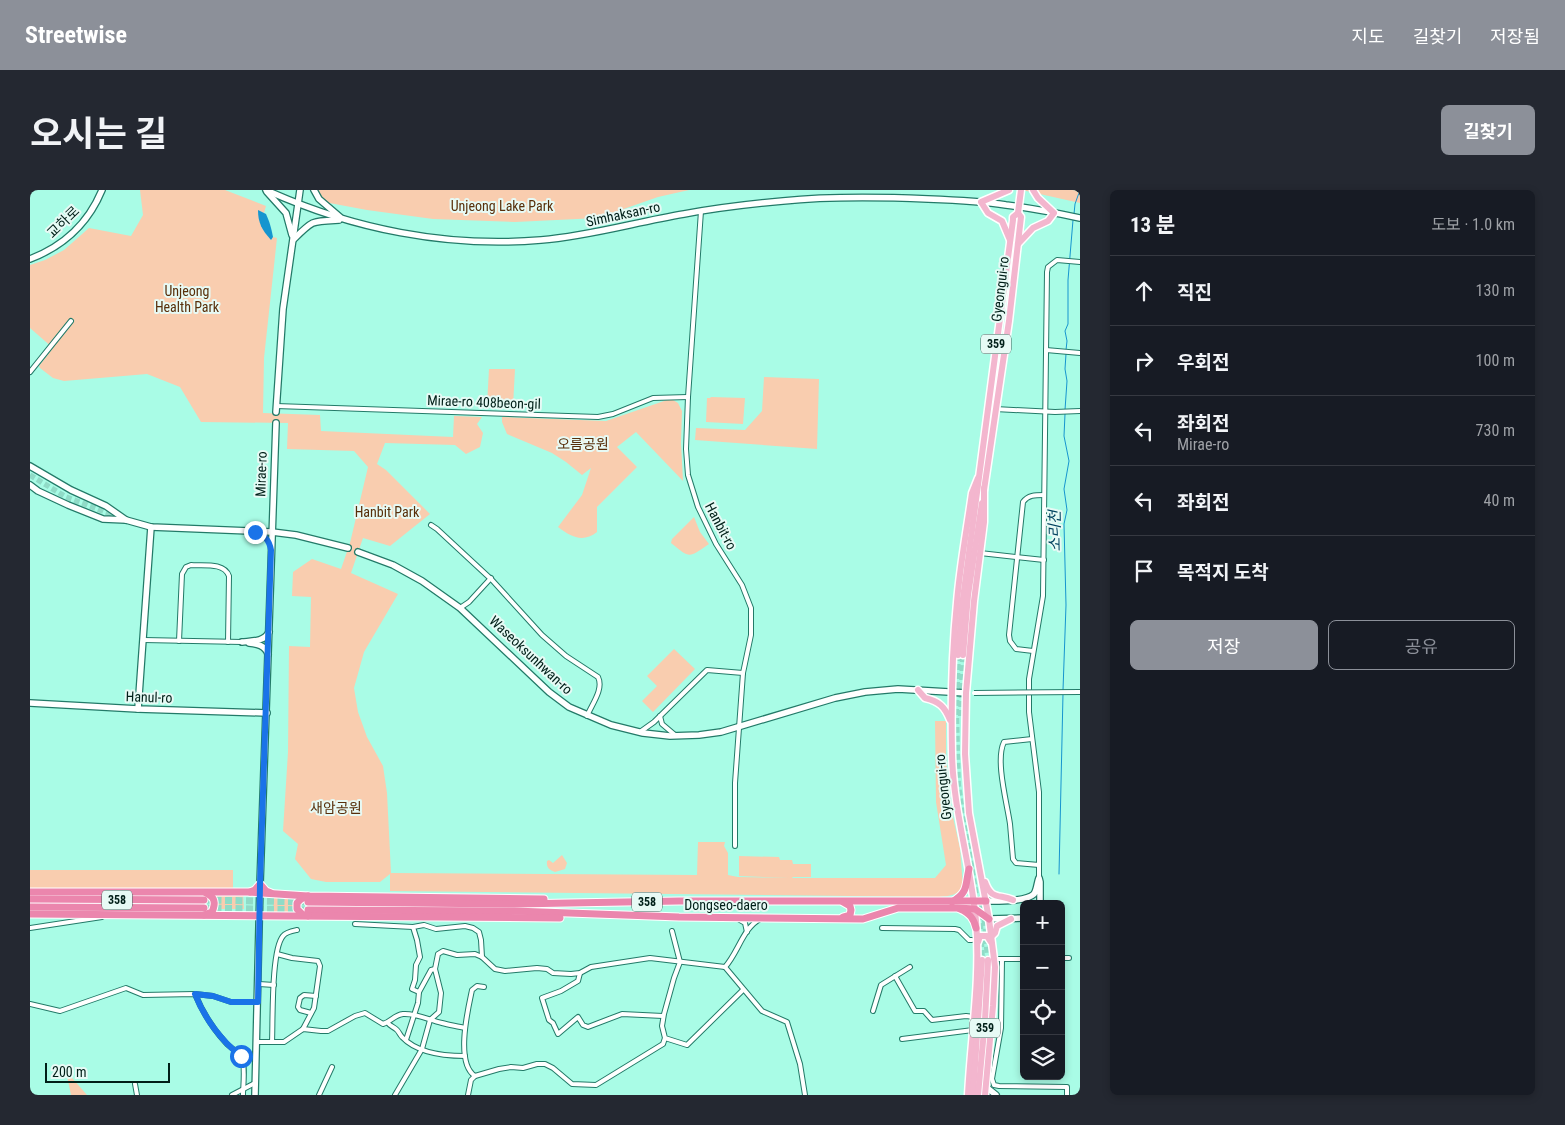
<!DOCTYPE html>
<html lang="ko">
<meta charset="utf-8">
<style>
body{margin:0;font-family:"Roboto Condensed","Noto Sans KR",sans-serif;background:#242831;color:#f1f3f6}
.controls{position:absolute;right:15px;bottom:15px;display:grid;overflow:hidden;border-radius:8px;box-shadow:0 2px 8px #0003}
.controls button{width:45px;height:45px;display:grid;place-items:center;padding:0;border:0;border-bottom:1px solid #363941;background:#171b24;color:#f1f3f6;font:25px sans-serif}
.scale{position:absolute;left:15px;bottom:12px;width:125px;box-sizing:border-box;padding-left:5px;border:2px solid #001f18;border-top:0;font-size:14px;line-height:18px;white-space:nowrap;color:#001f18;-webkit-text-stroke:4px #e7faf5;paint-order:stroke}
.stop{position:absolute;width:15px;height:15px;margin:-11px;border:4px solid #1a73e8;border-radius:50%;background:#fff}
.stop.end{background:#1a73e8;border-color:#fff;box-shadow:0 1px 5px #0008}
.list{margin:0;padding:0;list-style:none}
h2{display:flex;justify-content:space-between;align-items:center;height:65px;margin:0;padding:0 20px;font-size:21px}
h2 small{font-size:16px;font-weight:400;color:#9ea1a6}
.list li{display:grid;grid-template-columns:32px 1fr auto;gap:15px;align-items:center;box-sizing:border-box;height:70px;padding:0 20px;border-top:1px solid #363941}
.list b{display:block;font-size:19px;white-space:nowrap}
.list p{margin:0;font-size:16px;white-space:nowrap;color:#9ea1a6}
.list em{font-size:16px;font-style:normal;color:#9ea1a6}
.actions{display:flex;gap:10px;padding:15px 20px}
.actions a{flex:1;padding:11px 0;border:1px solid #8c9099;border-radius:8px;text-align:center;font-size:18px;color:#8c9099}
.actions .main{background:#8c9099;color:#fff}
.icon{flex:none;width:28px;height:28px;fill:none;stroke:currentColor;stroke-width:2;stroke-linecap:round;stroke-linejoin:round}
.map{position:relative;flex:none;width:1050px;height:905px;overflow:hidden;border-radius:8px}
header{display:flex;align-items:center;gap:30px;box-sizing:border-box;height:70px;padding:0 25px;background:#8c9099;color:#fff}
header strong{font-size:24px}
nav{display:flex;gap:28px;margin-inline-start:auto;font-size:18px}
.intro{display:flex;align-items:center;justify-content:space-between;box-sizing:border-box;height:120px;padding:0 30px}
h1{margin:0;font-size:35px}
.button{padding:12px 22px;border-radius:8px;background:#8c9099;color:#fff;font-size:18px;font-weight:700}
main{display:flex;gap:30px;padding:0 30px}
aside{flex:1;background:#171b24;border-radius:8px;box-shadow:0 2px 8px #0003}
.map>svg:first-child{display:block}
.green{fill:#f9cdaf}
.water{fill:#1695cf}
.lines{fill:none;stroke-linecap:round;stroke-linejoin:round}
.stream{stroke:#1695cf;stroke-width:1}
.secondary-tunnel{stroke:#90dbc7;stroke-width:5.5;stroke-dasharray:5.5 3;stroke-linecap:butt}
.primary-tunnel{stroke:#90dbc7;stroke-width:6;stroke-dasharray:6 3;stroke-linecap:butt}
.highway-tunnel{stroke:#90dbc7;stroke-width:7;stroke-dasharray:7 3.5;stroke-linecap:butt}
.street-casing{stroke:#237a68;stroke-width:6}
.secondary-casing{stroke:#237a68;stroke-width:8}
.primary-casing{stroke:#fff;stroke-width:9}
.highway-casing{stroke:#fff;stroke-width:9}
.street{stroke:#fff;stroke-width:4}
.secondary{stroke:#fff;stroke-width:5.5}
.primary{stroke:#f3b6ce;stroke-width:6}
.highway{stroke:#eb86ad;stroke-width:7}
.street-bridge-casing{stroke:#237a68;stroke-width:6;stroke-linecap:butt}
.street-bridge{stroke:#fff;stroke-width:4}
.route{stroke:#1a73e8;stroke-width:6}
.labels{text-anchor:middle;stroke-width:4;stroke-linejoin:round;paint-order:stroke}
.shield{fill:#e7faf5;stroke:#45615a;stroke-width:1}
.shield-label{font-size:12px;font-weight:bold;fill:#001f18}
.park-label{font-size:14px;fill:#582e09;stroke:#e7faf5}
.street-label{font-size:14px;fill:#001f18;stroke:#e7faf5}
.water-label{font-size:15px;font-style:italic;fill:#00425f;stroke:#e7faf5}
</style>
<header>
<strong>Streetwise</strong>
<nav><a>지도</a><a>길찾기</a><a>저장됨</a></nav>
</header>
<div class="intro"><h1>오시는 길</h1><a class="button">길찾기</a></div>
<main>
<div class="map">
<svg width="1050" height="905" viewBox="0 0 1050 905">
<rect width="100%" height="100%" fill="#a9fce6"/>
<g class="green">
<path d="M110,0h85l41,16 -2,7 -6,-2 13,29 2,-3 4,1 -13,120 -1,55 57,2 1,16 132,6 1,-21 28,1 -5,7 6,9 -3,14 -14,7 -11,-9 -70,-2 -8,21 9,6 44,44 -40,32 -27,-8 -12,35 47,21 -34,58 -10,36 4,24 9,25 16,29 4,27 4,80 306,2 1,-33h27l-1,4 4,7v22l10,2 52,1 -51,-2v-20l40,1 1,3h12l1,4h18v13h-18l-1,1h143l11,-13 -10,-63 -1,-81h11v36l5,52 9,39 3,39c-6,8 -13,9 -24,10l-549,-6v-17l-10,8h-54l-15,-3 -16,-20 3,-15 -15,-13 5,-79 1,-106 21,1 1,-50 -19,-1 1,-24 19,-13 29,10 9,-26 18,-76 -14,-16 -67,-2 1,-26 -87,-1 -21,-35 -33,-13 -83,7 -11,-3 -13,-10 -1,-2 14,-18 -23,-20v-63l15,-5 19,-10 25,-22 42,8 12,-21z"/>
<path d="M284,0h375l-31,7 -60,21 -83,4 -82,-3 -66,-9 -43,-8z"/>
<path d="M992,0h58v13z"/>
<path d="M459,179h26l-2,37 -26,-1z"/>
<path d="M734,187l55,2 -2,70 -122,-9 1,-12 49,2 17,-19z"/>
<path d="M681,207l34,1 -2,26 -37,-2 1,-24h3z"/>
<path d="M637,210h6l5,3 4,8 -1,32 2,38 -47,-49 -19,15 20,20 -40,40v25c-14,11 -26,5 -39,-5l24,-32 9,-27 -9,7 -16,-13 -14,-9 -45,-19 -5,-12v-5l104,4z"/>
<path d="M664,327l6,15 9,12c-21,14 -18,15 -38,-1l1,-4z"/>
<path d="M644,459l21,20 -42,43 -11,-11 15,-15 -10,-10z"/>
<path d="M532,665l5,8 -2,6 -10,3c-5,-2 -9,-4 -8,-11l2,-1 4,3z"/>
<rect x="0" y="680" width="203" height="19"/>
<path d="M184,704h29l1,15h-27z"/>
<path d="M243,708l22,1 -1,4 4,12 -25,-1z"/>
<path d="M36,881l21,24h-16z"/>
</g>
<path class="water" d="M228,20l8,4c4,9 5,13 7,23l-2,3c-9,-10 -13,-17 -13,-30z"/>
<g class="lines">
<g class="stream">
<path d="M1044,24l1,-10 5,-14"/>
<path d="M1036,160l1,-9 -2,-10 3,-7v-44l5,-60"/>
<path d="M1035,220l2,-29 -2,-12 1,-15"/>
<path d="M1033,500l3,-85 -2,-81 3,-14 -3,-21 5,-28 -5,-25 1,-22"/>
<path d="M1029,684l4,-180"/>
</g>
<path class="secondary-tunnel" d="M0,285l36,22 55,21"/>
<g class="primary-tunnel">
<path d="M928,465l-2,57 2,73 22,136 2,39"/>
<path d="M931,526l2,-61"/>
<path d="M952,712l3,21 3,37"/>
</g>
<g class="highway-tunnel">
<path d="M174,710l104,2"/>
<path d="M174,718l104,2"/>
</g>
<g class="street-casing">
<g id="street">
<path d="M671,21l-13,186 -2,52 2,26 10,32 18,37 26,41 9,23v27l-8,38 -8,110v63"/>
<path d="M1016,160l34,3"/>
<path d="M0,182l41,-51"/>
<path d="M246,216l322,11 15,-3 40,-16 35,-1"/>
<path d="M965,219l60,3 25,-1"/>
<path d="M401,335l6,4 55,51 50,55 24,21 32,21c6,12 -6,27 -11,39"/>
<path d="M950,363l64,7"/>
<path d="M430,418l9,-6 22,-24"/>
<path d="M114,450l98,2"/>
<path d="M149,451l3,-67 4,-7 5,-2c12,1 33,-3 38,11l-1,66"/>
<path d="M1003,461l-17,-2 -6,-8 -1,-6 14,-133c5,-7 12,-7 21,-7"/>
<path d="M630,526l2,8 13,11"/>
<path d="M610,542l14,-10 53,-52 36,3"/>
<path d="M1002,549l-28,3c-9,18 3,61 6,82 1,11 2,23 3,35l3,4 23,2"/>
<path d="M1009,688v-86l-10,-80v-33l14,-83 4,-324 1,-5 9,-7 23,2"/>
<path d="M708,729l7,4 2,9"/>
<path d="M325,734l58,3 11,-2 12,4 29,-3 8,2 6,4 2,8 1,17"/>
<path d="M383,737l4,13 3,17 -4,8 -1,15 -3,9 7,3"/>
<path d="M0,738l72,-11"/>
<path d="M852,738l73,1 4,1 10,10h3"/>
<path d="M642,741l8,31 -6,16 -10,36 -2,12 3,12 22,7 56,-55"/>
<path d="M247,764l15,4 26,3 2,5 -6,42 -11,21"/>
<path d="M1031,768h8"/>
<path d="M964,769h8l-1,69 -9,51 2,6 5,1 68,1v8"/>
<path d="M972,769h22"/>
<path d="M695,777l37,44 25,11 13,42 5,31"/>
<path d="M695,777c13,-14 18,-39 35,-48"/>
<path d="M550,783l-2,8 -17,10 -19,7 7,22 4,3 5,11 20,-17 5,8 5,2 34,-13 41,2"/>
<path d="M865,786l20,35h9l8,9 34,-4 8,1"/>
<path d="M229,794l15,1"/>
<path d="M165,804c7,17 19,36 31,49 4,5 12,8 15,13 5,7 2,30 2,39"/>
<path d="M0,814l30,7 66,-23 17,7 52,-1 18,2 18,6h26"/>
<path d="M843,821l8,-26 29,-18"/>
<path d="M281,823l-11,-3 -2,-3 2,-9 4,-3 12,1"/>
<path d="M358,833c2,3 6,4 9,7 2,2 3,5 5,7 15,16 42,19 63,19"/>
<path d="M872,849l71,-9"/>
<path d="M376,850l12,-37 1,-11 12,-22 4,-1"/>
<path d="M227,852h27l19,-13 18,2h7l27,-15 10,-3 18,11c8,-2 11,-9 20,-10 13,-1 26,6 39,9 7,2 15,3 23,5"/>
<path d="M242,852c1,-21 -1,-92 11,-106 3,-4 9,-5 14,-6"/>
<path d="M445,886c-20,-13 -7,-67 -3,-86l5,-4 7,1"/>
<path d="M105,894l2,11"/>
<path d="M202,905l23,-12"/>
<path d="M289,905l13,-28"/>
<path d="M365,905l27,-46 8,-29 9,-8 2,-19 -6,-24 3,-15 5,-3 14,4 18,-1 7,3 13,12 10,2 32,-3 10,1 6,4 18,1 9,-1 11,-6 59,-9 75,9"/>
<path d="M438,905l3,-15 4,-4 24,-7 12,-2 12,1 14,-4h8l8,4 19,16 24,1 67,-41 2,-6"/>
</g>
</g>
<g class="secondary-casing">
<g id="secondary">
<path d="M236,0c86,39 181,58 275,50 49,-4 95,-18 143,-26 32,-6 66,-10 99,-13 48,-5 97,-4 145,-2 26,1 52,2 78,6 25,3 50,8 74,13"/>
<path d="M284,0l5,9 21,18"/>
<path d="M237,2l19,21 6,22"/>
<path d="M264,49c19,-19 18,-18 45,-19"/>
<path d="M0,69c34,-13 58,-35 72,-69"/>
<path d="M246,222l7,-103 17,-119"/>
<path d="M0,276l41,24 35,16 20,14"/>
<path d="M0,295l8,6 30,14 35,14 23,1 25,7 121,5 24,3 52,13"/>
<path d="M328,362l35,13 29,16 38,27 89,84 20,15 42,18 32,8 27,3 29,-1 22,-3 114,-34 30,-6 33,-3 68,4"/>
<path d="M212,452c10,-1 22,0 27,-10"/>
<path d="M219,453c8,1 16,2 19,11"/>
<path d="M0,513l108,6 129,4"/>
<path d="M108,519l13,-182"/>
<path d="M956,711c11,0 40,1 48,-7 3,-4 3,-11 5,-16l1,4v22"/>
<path d="M959,729l35,-1"/>
<path d="M956,897l10,8"/>
<path d="M225,905l5,-211 16,-461"/>
</g>
</g>
<g class="primary-casing">
<g id="primary">
<path d="M979,0l-28,12 7,11 14,8 8,19"/>
<path d="M988,54l15,-16 15,-7 6,-8 -16,-15 -5,-8"/>
<path d="M954,298v34l-10,79 -8,92 -1,61 4,59 20,106 6,48 -2,39 -8,89"/>
<path d="M954,300l25,-169 12,-104 -3,-4"/>
<path d="M928,465l4,-49 51,-386v-3l5,-4 3,-23"/>
<path d="M933,465l5,-60 14,-92"/>
<path d="M888,500l7,8c14,3 20,9 25,22"/>
<path d="M955,692c6,18 14,12 28,18"/>
<path d="M961,747l4,-4 2,-7 14,-7"/>
<path d="M948,752l2,-6h7l4,6"/>
<path d="M938,905c3,-58 13,-116 8,-174 -5,-57 -23,-110 -24,-168 -1,-50 0,-101 5,-151 3,-37 10,-73 15,-109l6,-15"/>
<path d="M943,905l9,-135"/>
<path d="M948,905l7,-75 3,-60"/>
</g>
</g>
<g class="highway-casing">
<g id="highway">
<path d="M0,702h218l60,4 236,3"/>
<path d="M220,702l5,-2 5,-6 6,7 5,2"/>
<path d="M0,709l174,1"/>
<path d="M278,712l207,2 164,-3h307"/>
<path d="M922,712c17,-10 13,-17 17,-33"/>
<path d="M0,717l174,1"/>
<path d="M930,719c10,4 14,10 16,19"/>
<path d="M278,720l206,1 165,6 184,2 35,-11h59l18,1 14,10"/>
<path d="M0,724l530,4"/>
<path d="M174,725l8,-3c4,-9 3,-15 -6,-19"/>
<path d="M278,726l-6,-2 -5,-5v-6l4,-4 7,-3"/>
<path d="M813,727l7,-2 1,-5 -1,-4 -7,-4"/>
</g>
</g>
<use href="#street" class="street"/>
<use href="#secondary" class="secondary"/>
<use href="#primary" class="primary"/>
<use href="#highway" class="highway"/>
<g class="street-bridge-casing">
<path id="street-bridge" d="M944,503l106,-1"/>
</g>
<use href="#street-bridge" class="street-bridge"/>
</g>
<g class="lines">
<path class="route" d="M211,866c-20,-15 -37,-39 -46,-62l18,2 18,6h27l2,-118 11,-334c-2,-10 -6,-15 -16,-18"/>
</g>
<g class="labels">
<g class="shield">
<rect x="951" y="144.5" width="30" height="19" rx="4"/>
<rect x="72" y="700.5" width="30" height="19" rx="4"/>
<rect x="602" y="702.5" width="30" height="19" rx="4"/>
<rect x="940" y="828.5" width="30" height="19" rx="4"/>
</g>
<g class="shield-label">
<text x="966" y="158">359</text>
<text x="87" y="714">358</text>
<text x="617" y="716">358</text>
<text x="955" y="842">359</text>
</g>
<g class="park-label">
<text x="472" y="21">Unjeong Lake Park</text>
<text x="157" y="106">Unjeong<tspan x="157" dy="16">Health Park</tspan></text>
<text x="553" y="259">오름공원</text>
<text x="357" y="327">Hanbit Park</text>
<text x="306" y="623">새암공원</text>
</g>
<g class="street-label">
<text transform="translate(593 24) rotate(-12)" y="5">Simhaksan-ro</text>
<text transform="translate(33 32) rotate(-44)" y="5">교하로</text>
<text transform="translate(970 99) rotate(-83)" y="5">Gyeongui-ro</text>
<text transform="translate(454 212) rotate(2)" y="5">Mirae-ro 408beon-gil</text>
<text transform="translate(231 284) rotate(-88)" y="5">Mirae-ro</text>
<text transform="translate(691 336) rotate(62)" y="5">Hanbit-ro</text>
<text transform="translate(501 465) rotate(43)" y="5">Waseoksunhwan-ro</text>
<text transform="translate(119 507) rotate(2)" y="5">Hanul-ro</text>
<text transform="translate(913 597) rotate(-96)" y="5">Gyeongui-ro</text>
<text x="696" y="720">Dongseo-daero</text>
</g>
<g class="water-label">
<text transform="translate(1025 341) rotate(-91)" y="5">소리천</text>
</g>
</g>
</svg>
<div class="controls">
<button>+</button>
<button>−</button>
<button><svg class="icon" aria-label="locate" viewBox="0 0 24 24"><circle cx="12" cy="12" r="6"/><path d="M12 2v4M12 18v4M2 12h4M18 12h4"/></svg></button>
<button><svg class="icon" aria-label="layers" viewBox="0 0 24 24"><path d="M12 4l9 5-9 5-9-5zM3 14l9 5 9-5"/></svg></button>
</div>
<div class="scale">200 m</div>
<div class="stop" style="left:211px;top:866px"></div>
<div class="stop end" style="left:225px;top:342px"></div>
</div>
<aside>
<h2>13 분<small>도보 · 1.0 km</small></h2>
<ul class="list">
<li><svg class="icon" aria-label="ahead" viewBox="0 0 24 24"><path d="M12 20V5M6 11l6-6 6 6"/></svg><div><b>직진</b></div><em>130 m</em></li>
<li><svg class="icon" aria-label="right" viewBox="0 0 24 24"><path d="M7 20v-9h11M14 6l5 5-5 5"/></svg><div><b>우회전</b></div><em>100 m</em></li>
<li><svg class="icon" aria-label="left" viewBox="0 0 24 24"><path d="M17 20v-9H6M10 6l-5 5 5 5"/></svg><div><b>좌회전</b><p>Mirae-ro</p></div><em>730 m</em></li>
<li><svg class="icon" aria-label="left" viewBox="0 0 24 24"><path d="M17 20v-9H6M10 6l-5 5 5 5"/></svg><div><b>좌회전</b></div><em>40 m</em></li>
<li><svg class="icon" aria-label="arrive" viewBox="0 0 24 24"><path d="M6 21V4h12l-3 4 3 4H6"/></svg><div><b>목적지 도착</b></div></li>
</ul>
<div class="actions"><a class="main">저장</a><a>공유</a></div>
</aside>
</main>
